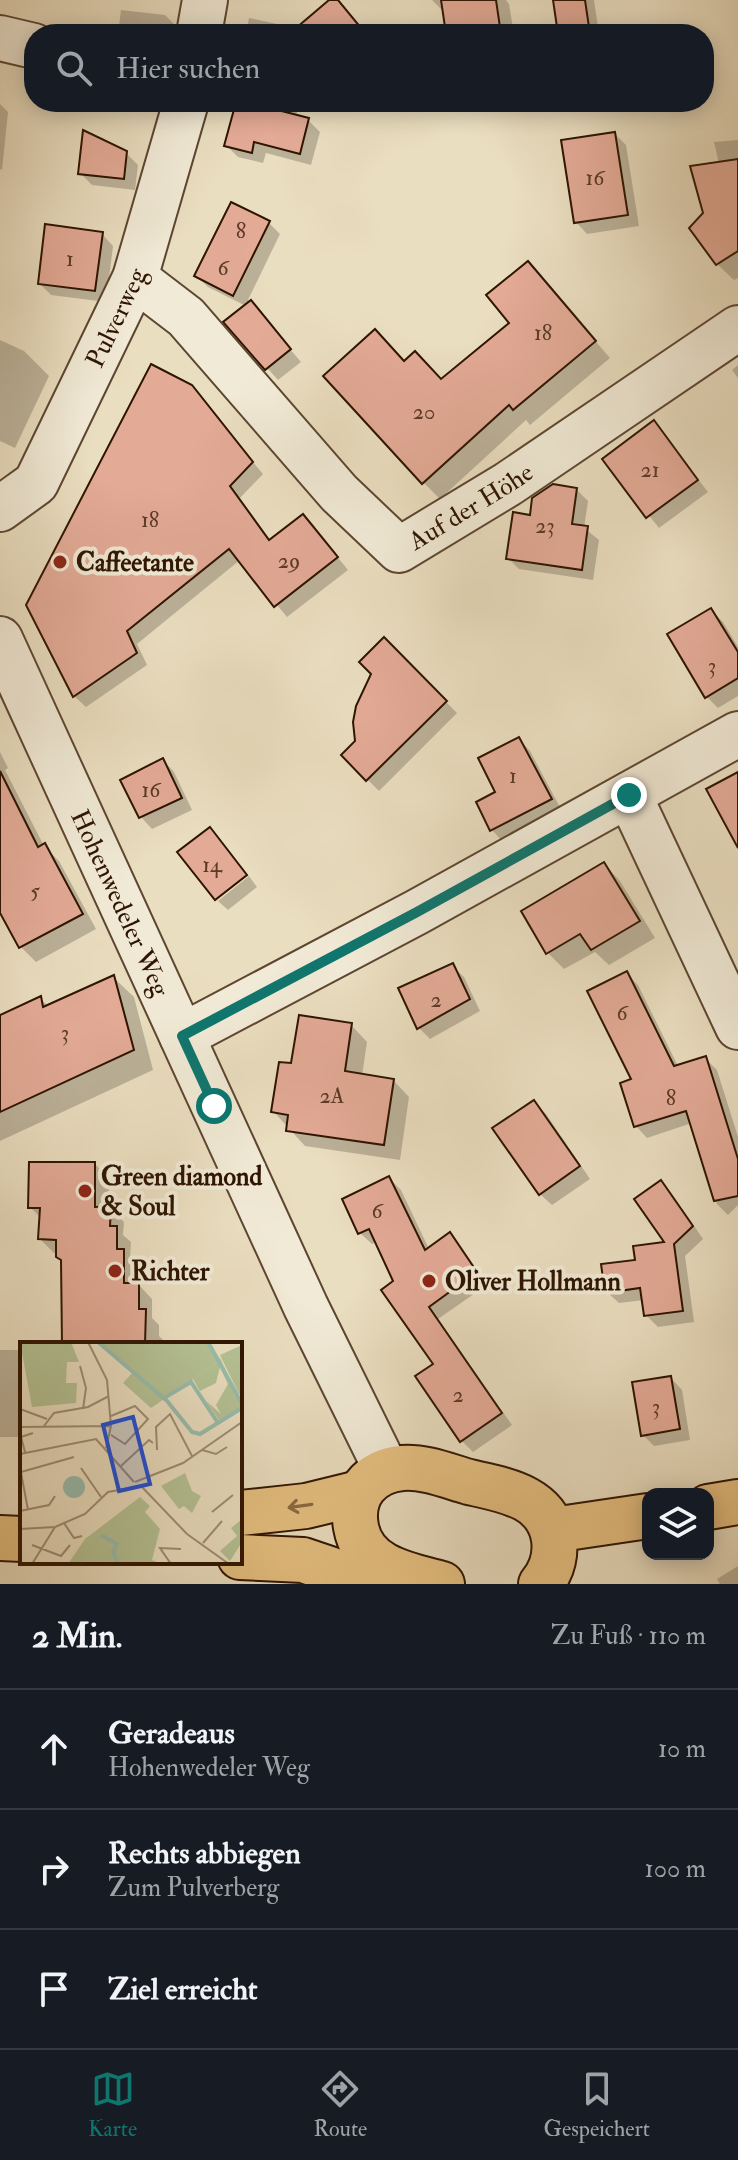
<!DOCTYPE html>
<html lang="de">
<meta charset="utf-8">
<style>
body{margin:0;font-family:"IM FELL Double Pica",serif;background:#20242c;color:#f1f3f6}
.controls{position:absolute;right:24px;bottom:24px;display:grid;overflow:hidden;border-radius:16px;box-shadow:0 4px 20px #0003}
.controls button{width:72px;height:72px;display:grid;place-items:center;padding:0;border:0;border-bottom:2px solid #363941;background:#171b24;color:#f1f3f6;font:40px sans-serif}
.stop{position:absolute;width:24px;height:24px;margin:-18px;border:6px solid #0f766e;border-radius:50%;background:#fff}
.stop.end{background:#0f766e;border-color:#fff;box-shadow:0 2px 8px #0008}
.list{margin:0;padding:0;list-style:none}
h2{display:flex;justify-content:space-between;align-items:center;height:104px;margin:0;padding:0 32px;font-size:34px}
h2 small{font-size:26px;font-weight:400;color:#9ea1a6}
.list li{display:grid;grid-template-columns:52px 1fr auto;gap:24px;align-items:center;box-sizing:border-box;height:120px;padding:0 32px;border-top:2px solid #363941}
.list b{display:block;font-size:30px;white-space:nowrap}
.list p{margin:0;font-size:26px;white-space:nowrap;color:#9ea1a6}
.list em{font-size:26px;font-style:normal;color:#9ea1a6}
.icon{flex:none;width:44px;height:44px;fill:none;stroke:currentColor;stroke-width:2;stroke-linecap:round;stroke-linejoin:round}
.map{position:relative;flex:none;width:738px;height:1584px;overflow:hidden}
.search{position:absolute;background:#171b24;box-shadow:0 4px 20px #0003;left:24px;right:24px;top:24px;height:88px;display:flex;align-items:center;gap:20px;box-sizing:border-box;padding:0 28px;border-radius:32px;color:#9ea1a6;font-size:30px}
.sheet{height:464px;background:#171b24}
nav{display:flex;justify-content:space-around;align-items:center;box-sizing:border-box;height:112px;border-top:2px solid #363941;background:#171b24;font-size:22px;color:#9ea1a6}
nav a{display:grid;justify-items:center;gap:4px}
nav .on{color:#0f766e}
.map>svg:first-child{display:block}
.shadow{fill:#0003}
.building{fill:#e3aa96;stroke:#2e1401;stroke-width:2}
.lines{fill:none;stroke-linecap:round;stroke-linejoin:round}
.minor-casing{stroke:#5d4631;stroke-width:48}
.major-casing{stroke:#2e1401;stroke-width:48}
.minor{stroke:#f1ead6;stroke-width:44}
.major{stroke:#e5bf80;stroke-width:44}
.oneway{stroke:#8a6a40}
.route{stroke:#0f766e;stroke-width:10}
.poi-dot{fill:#8f2418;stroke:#f1ead6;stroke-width:3}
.labels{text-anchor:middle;stroke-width:8;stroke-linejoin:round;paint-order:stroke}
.number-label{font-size:22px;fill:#5b3a26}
.street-label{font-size:26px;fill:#2e1401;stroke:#f1ead6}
.poi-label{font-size:26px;font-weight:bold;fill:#2e1401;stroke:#f1ead6;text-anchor:start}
.inset-river{fill:none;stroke:#98bdad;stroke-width:4}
.inset-road{fill:none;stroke:#9f8d74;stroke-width:2}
.view{fill:#1d4ed8;fill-opacity:0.15;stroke:#1d4ed8;stroke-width:4}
.inset-edge{fill:none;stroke:#2e1401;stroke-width:4}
</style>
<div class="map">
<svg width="738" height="1584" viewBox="0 0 738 1584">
<rect width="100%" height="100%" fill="#eadec0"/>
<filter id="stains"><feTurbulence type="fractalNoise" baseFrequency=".0025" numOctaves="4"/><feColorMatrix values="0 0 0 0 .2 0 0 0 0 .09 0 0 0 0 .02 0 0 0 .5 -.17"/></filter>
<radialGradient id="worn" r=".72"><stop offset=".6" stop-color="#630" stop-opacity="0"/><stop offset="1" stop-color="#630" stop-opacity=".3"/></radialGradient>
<g class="shadow">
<path d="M432,0h74l3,4 5,30h-66l-3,-21z"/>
<path d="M555,0h39l5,34h-39z"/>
<path d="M121,10l44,5 12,12 -1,7h-58z"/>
<path d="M249,18l51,11 6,5h-60z"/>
<path d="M238,102h61l-3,15 12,3 12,12 -9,33 -45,-12 -3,10 -25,-6 -12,-12z"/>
<path d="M0,104l8,8 -6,58 -2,-1z"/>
<path d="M615,134l11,11 13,81 -52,8 -11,-12z"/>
<path d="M738,140v138l-4,2 -17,-16 -11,-50 13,-50 -5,-22z"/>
<path d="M126,153l12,12 -3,25 -43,-5 -11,-11z"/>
<path d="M269,223l11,11 -32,66 53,62 -23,18 -52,-58 20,-16 -38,-19 -12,-11z"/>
<path d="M102,234l11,12 -7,56 -55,-7 -11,-11z"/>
<path d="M528,263l82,95 -80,67 -4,-5 -86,79 -17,-17 -18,-119 37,18 70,-58z"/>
<path d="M0,340l24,11 25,25 -34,72 -15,-7z"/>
<path d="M738,365v13l-6,-8z"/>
<path d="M191,387l72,87 -23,24 31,43 43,-13 34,42 -61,47 -47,-57 -103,84 10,21 -61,42 -12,-11z"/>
<path d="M654,423l54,69 -49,36 -54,-68z"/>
<path d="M576,489l12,12 -4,27 15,12 -6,40 -74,-11 -11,-11 23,-41z"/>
<path d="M711,610l12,12 15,25v49l-20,12 -11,-11z"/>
<path d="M384,640l73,73 -78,78 -36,-36 14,-13 16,-68z"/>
<path d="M519,739l11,12 32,60 -59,31 -11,-12 -14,-27 20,-10z"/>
<path d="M0,752l8,16 -3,2 39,76 15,15 37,68 -60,33 -15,-15 -21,-39z"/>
<path d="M163,760l11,12 18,38 -40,19 -11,-12 -18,-36z"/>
<path d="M604,864l16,17 35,57 -46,27 -14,-13 -31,17 -16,-16z"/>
<path d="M249,876l8,11 -29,23 -10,-9z"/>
<path d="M452,966l12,11 16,34 -50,28 -11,-11 -18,-39z"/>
<path d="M627,974l11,11 40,81 27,-8 12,12 21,67v68l-10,10 -11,-11 -25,-81 -45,15 -11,-12z"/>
<path d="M113,977l21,20 19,73 -153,71v-124l40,-19 9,9z"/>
<path d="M351,1025l16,17 -5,34 31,4 16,17 -9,63 -95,-14 -32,-35 20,-46z"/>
<path d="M534,1102l12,12 44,65 -38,26 -12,-11z"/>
<path d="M95,1164l14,14v29l15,15 -1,13 8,7 -1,16 8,7v19l14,15v19l7,7v11l8,8h-103l-1,-83 -5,-8h-4l-14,-14 1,-21 -11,-11z"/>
<path d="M389,1178l12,12 28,59 20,-14 12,12 26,38 -49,34 74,106 -39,27 -12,-12 -25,-75 -59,-123 -5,2 -12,-11z"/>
<path d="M660,1183l12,11 31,45 -18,17 9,66 -36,5 -12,-12 -2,-15 -25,3 -12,-11 60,-49z"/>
<rect x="0" y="1350" width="22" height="87"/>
<path d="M671,1378l11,12 8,50 -36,6 -11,-11z"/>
<path d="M738,1566v18h-18l-3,-5z"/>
</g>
<g class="building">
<path d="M329,0h9l28,34h-77z"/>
<path d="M441,0h55l5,34h-55z"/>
<path d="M553,0h32l5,34h-32z"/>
<path d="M236,102h10l63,16 -9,36 -46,-12 -2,11 -28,-7z"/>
<path d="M83,130l44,21 -3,28 -46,-5z"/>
<path d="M615,132l13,83 -54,8 -13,-83z"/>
<path d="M738,159v92l-22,14 -27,-37 14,-15 -13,-47z"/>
<path d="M231,202l39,19 -37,75 -39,-20z"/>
<path d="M45,224l58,8 -8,59 -57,-7z"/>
<path d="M528,261l68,80 -83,69 -4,-5 -87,79 -99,-108 52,-47 29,32 11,-10 26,28 68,-56 -23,-28z"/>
<path d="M251,300l40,49 -26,21 -42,-48z"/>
<path d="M151,364l41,21 61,77 -23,24 39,54 34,-26 35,43 -64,50 -45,-58 -102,82 10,22 -64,44 -47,-92z"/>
<path d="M654,420l44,60 -52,38 -44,-59z"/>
<path d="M553,484l24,4 -5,36 16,2 -6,44 -76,-11 7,-47 17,3 2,-17z"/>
<path d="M711,608l27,44v26l-33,20 -38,-64z"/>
<path d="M384,637l63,64 -81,80 -25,-26 14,-14 -2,-19 3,-16 15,-32 -12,-12z"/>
<path d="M519,737l33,62 -62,32 -14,-29 19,-10 -17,-34z"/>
<path d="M163,758l19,40 -43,20 -19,-38z"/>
<path d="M0,771l38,76 7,-4 38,71 -64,34 -19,-35z"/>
<path d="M738,772v76l-32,-59z"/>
<path d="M210,827l37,48 -32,25 -38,-48z"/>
<path d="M604,862l36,59 -49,29 -11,-16 -34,20 -25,-43z"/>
<path d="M453,963l17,36 -53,30 -19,-41z"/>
<path d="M627,971l47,95 32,-10 32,103v37l-24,5 -28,-90 -52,16 -14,-44 11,-4 -44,-88z"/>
<path d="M114,975l20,75 -134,62v-97l41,-19 2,11z"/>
<path d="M299,1015l53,8 -7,48 49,8 -10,66 -98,-14 2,-16 -17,-3 8,-50 12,1z"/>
<path d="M534,1100l46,66 -41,29 -47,-67z"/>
<path d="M29,1162h66v45l16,-1 -1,20h7v23h7v34h15v26h7l-1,35h-83l-1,-84 -5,-3v-17l-18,-1 2,-31h-12z"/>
<path d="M389,1176l36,74 25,-18 27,40 -48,35 73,106 -42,29 -45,-66 18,-12 -52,-74 12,-9 -24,-52 -11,5 -16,-35z"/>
<path d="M661,1180l32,46 -19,18 9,67 -39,5 -4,-28 -35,5 -4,-29 34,-4 -2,-14 31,-4 -30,-43z"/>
<path d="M671,1376l9,53 -39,7 -9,-54z"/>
</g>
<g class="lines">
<g class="minor-casing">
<g id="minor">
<path d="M199,34l6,-34"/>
<path d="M0,38l34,8"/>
<path id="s1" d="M135,278l51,39 153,176 60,57 109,-66 230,-156"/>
<path id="s2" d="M0,509l36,-26 99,-205 51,-176"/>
<path id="s3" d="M0,639l306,668 81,164"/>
<path d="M629,795l109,232"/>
<path d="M182,1036l235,-124 321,-178"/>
</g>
</g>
<g class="major-casing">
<g id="major">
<path d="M708,1507l30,-5"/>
<path d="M240,1513l66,-7 53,-13"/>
<path d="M553,1530l95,-14"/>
<path d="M0,1538l22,1"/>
<path d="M240,1557l63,3 71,24"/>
<path d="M442,1584c-34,-9 -79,-16 -86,-57 -6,-32 14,-56 46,-59 22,-2 46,8 67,14 35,8 79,14 85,57 2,17 -2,32 -13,45"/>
</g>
</g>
<use href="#minor" class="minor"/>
<use href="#major" class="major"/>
</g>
<defs><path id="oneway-shaft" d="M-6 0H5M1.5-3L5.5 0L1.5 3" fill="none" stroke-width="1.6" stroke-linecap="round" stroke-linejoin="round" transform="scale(2)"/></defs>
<use class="oneway" href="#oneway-shaft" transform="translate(300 1506) rotate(172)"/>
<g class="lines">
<path class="route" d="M214,1106l-32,-70 235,-124 212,-117"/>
</g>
<g class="poi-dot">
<circle cx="60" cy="562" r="8"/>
<circle cx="85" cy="1191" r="8"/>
<circle cx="115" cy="1271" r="8"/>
<circle cx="429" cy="1281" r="8"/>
</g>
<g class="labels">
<g class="number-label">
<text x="595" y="185">16</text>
<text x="241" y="238">8</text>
<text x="70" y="266">1</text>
<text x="223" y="275">6</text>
<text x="543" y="340">18</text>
<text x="424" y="419">20</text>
<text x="650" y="477">21</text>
<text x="150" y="527">18</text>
<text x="545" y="533">23</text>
<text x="289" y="568">29</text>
<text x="712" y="673">3</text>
<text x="513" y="783">1</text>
<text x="151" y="797">16</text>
<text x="212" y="872">14</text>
<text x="35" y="898">5</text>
<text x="436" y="1007">2</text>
<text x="622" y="1020">6</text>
<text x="65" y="1040">3</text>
<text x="332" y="1103">2A</text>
<text x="671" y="1105">8</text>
<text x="377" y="1218">6</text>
<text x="458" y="1402">2</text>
<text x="656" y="1414">3</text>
</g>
<g class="street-label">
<text dy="9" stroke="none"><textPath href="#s2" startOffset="228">Pulverweg</textPath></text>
<text dy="9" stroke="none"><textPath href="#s1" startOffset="464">Auf der Höhe</textPath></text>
<text dy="9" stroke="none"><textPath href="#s3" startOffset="290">Hohenwedeler Weg</textPath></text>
</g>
<g class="poi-label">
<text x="76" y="571">Caffeetante</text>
<text x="101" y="1185">Green diamond<tspan x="101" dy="30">&amp; Soul</tspan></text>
<text x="131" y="1280">Richter</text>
<text x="445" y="1290">Oliver Hollmann</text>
</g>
</g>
<g transform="translate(20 1342)">
<rect width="222" height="222" fill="#eadec0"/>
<path d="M76,0h111l14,18 -70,48 -28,-25 10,-11zM222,3v48l-3,1 -19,-39zM120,155l10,9 -5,6 15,17 -8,31 10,4h-94l17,-25zM222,177v23l-12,19 -10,-10 17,-15 -6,-8z" fill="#b4c295"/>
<path d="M201,18l21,47 -23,13 -13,-19 15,13 -5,-9 12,-21 -8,-17 -4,16 -16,8 -7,-12zM165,131l7,18 9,5 -9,17 -8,-7 -5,3 -18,-23z" fill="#b4c295"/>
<path d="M0,0h51l8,20h-12l-1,21h11l-1,20 -44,4z" fill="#b4c295"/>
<path d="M43 145a11 11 0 1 1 22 0a11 11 0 1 1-22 0Z" fill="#98bdad"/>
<path class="inset-river" d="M78,0l69,59 25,31 8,2 42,-26M188,0l34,62M144,56l27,-16 27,41M81,193l16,9 -4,8 5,12"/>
<path class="inset-road" d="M68,0l19,38 4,46 -5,22M60,24l6,22 -3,21M0,67l27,10M91,74l24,-10 13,13 -23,25 -14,-9M24,84l10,-13 34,-6 21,-11M0,85l91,-1M137,108l-1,-23 14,-13 22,42M182,108l14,4 11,-7M5,110l-4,-15 12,-4M0,112l76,-15 38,43M101,124l28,-26 4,3M0,125l8,43M61,126l20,29M1,130l53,-15M115,140l48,-19 59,-41M121,144l46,48 42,30M0,169l29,-6 6,-9M192,170l21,-17M44,181l10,15 8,-2M0,187l35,-2M183,201l19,-22M12,203l29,11 9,-11M12,222l23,-37 30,-13 23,-22 33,-6M151,222l-11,-16 21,1"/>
<path class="view" d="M113,75l17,67 -31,7 -16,-66z"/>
<rect width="222" height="222" class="inset-edge"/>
</g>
<rect width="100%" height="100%" filter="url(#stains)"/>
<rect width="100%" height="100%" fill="url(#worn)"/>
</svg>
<div class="controls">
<button><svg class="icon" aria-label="layers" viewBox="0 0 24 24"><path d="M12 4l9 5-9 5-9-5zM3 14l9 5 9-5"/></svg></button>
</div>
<div class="stop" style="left:214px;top:1106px"></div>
<div class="stop end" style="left:629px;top:795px"></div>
<div class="search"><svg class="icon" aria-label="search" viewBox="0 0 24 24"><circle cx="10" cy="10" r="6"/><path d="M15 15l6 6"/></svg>Hier suchen</div>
</div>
<section class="sheet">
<h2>2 Min.<small>Zu Fuß · 110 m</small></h2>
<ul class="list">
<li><svg class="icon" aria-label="ahead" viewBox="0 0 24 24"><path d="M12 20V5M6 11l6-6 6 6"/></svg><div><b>Geradeaus</b><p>Hohenwedeler Weg</p></div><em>10 m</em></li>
<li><svg class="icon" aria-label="right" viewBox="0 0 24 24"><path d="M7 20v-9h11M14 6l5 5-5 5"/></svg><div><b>Rechts abbiegen</b><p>Zum Pulverberg</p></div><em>100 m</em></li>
<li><svg class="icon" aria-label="arrive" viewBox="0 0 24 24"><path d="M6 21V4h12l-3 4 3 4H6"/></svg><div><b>Ziel erreicht</b></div></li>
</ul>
</section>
<nav>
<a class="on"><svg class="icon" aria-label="map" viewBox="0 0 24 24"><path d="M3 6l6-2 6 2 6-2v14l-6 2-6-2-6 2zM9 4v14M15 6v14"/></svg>Karte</a>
<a><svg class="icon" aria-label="directions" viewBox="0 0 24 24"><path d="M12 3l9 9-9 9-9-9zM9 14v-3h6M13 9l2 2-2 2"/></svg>Route</a>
<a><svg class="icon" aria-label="saved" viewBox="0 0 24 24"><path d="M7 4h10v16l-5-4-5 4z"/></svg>Gespeichert</a>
</nav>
